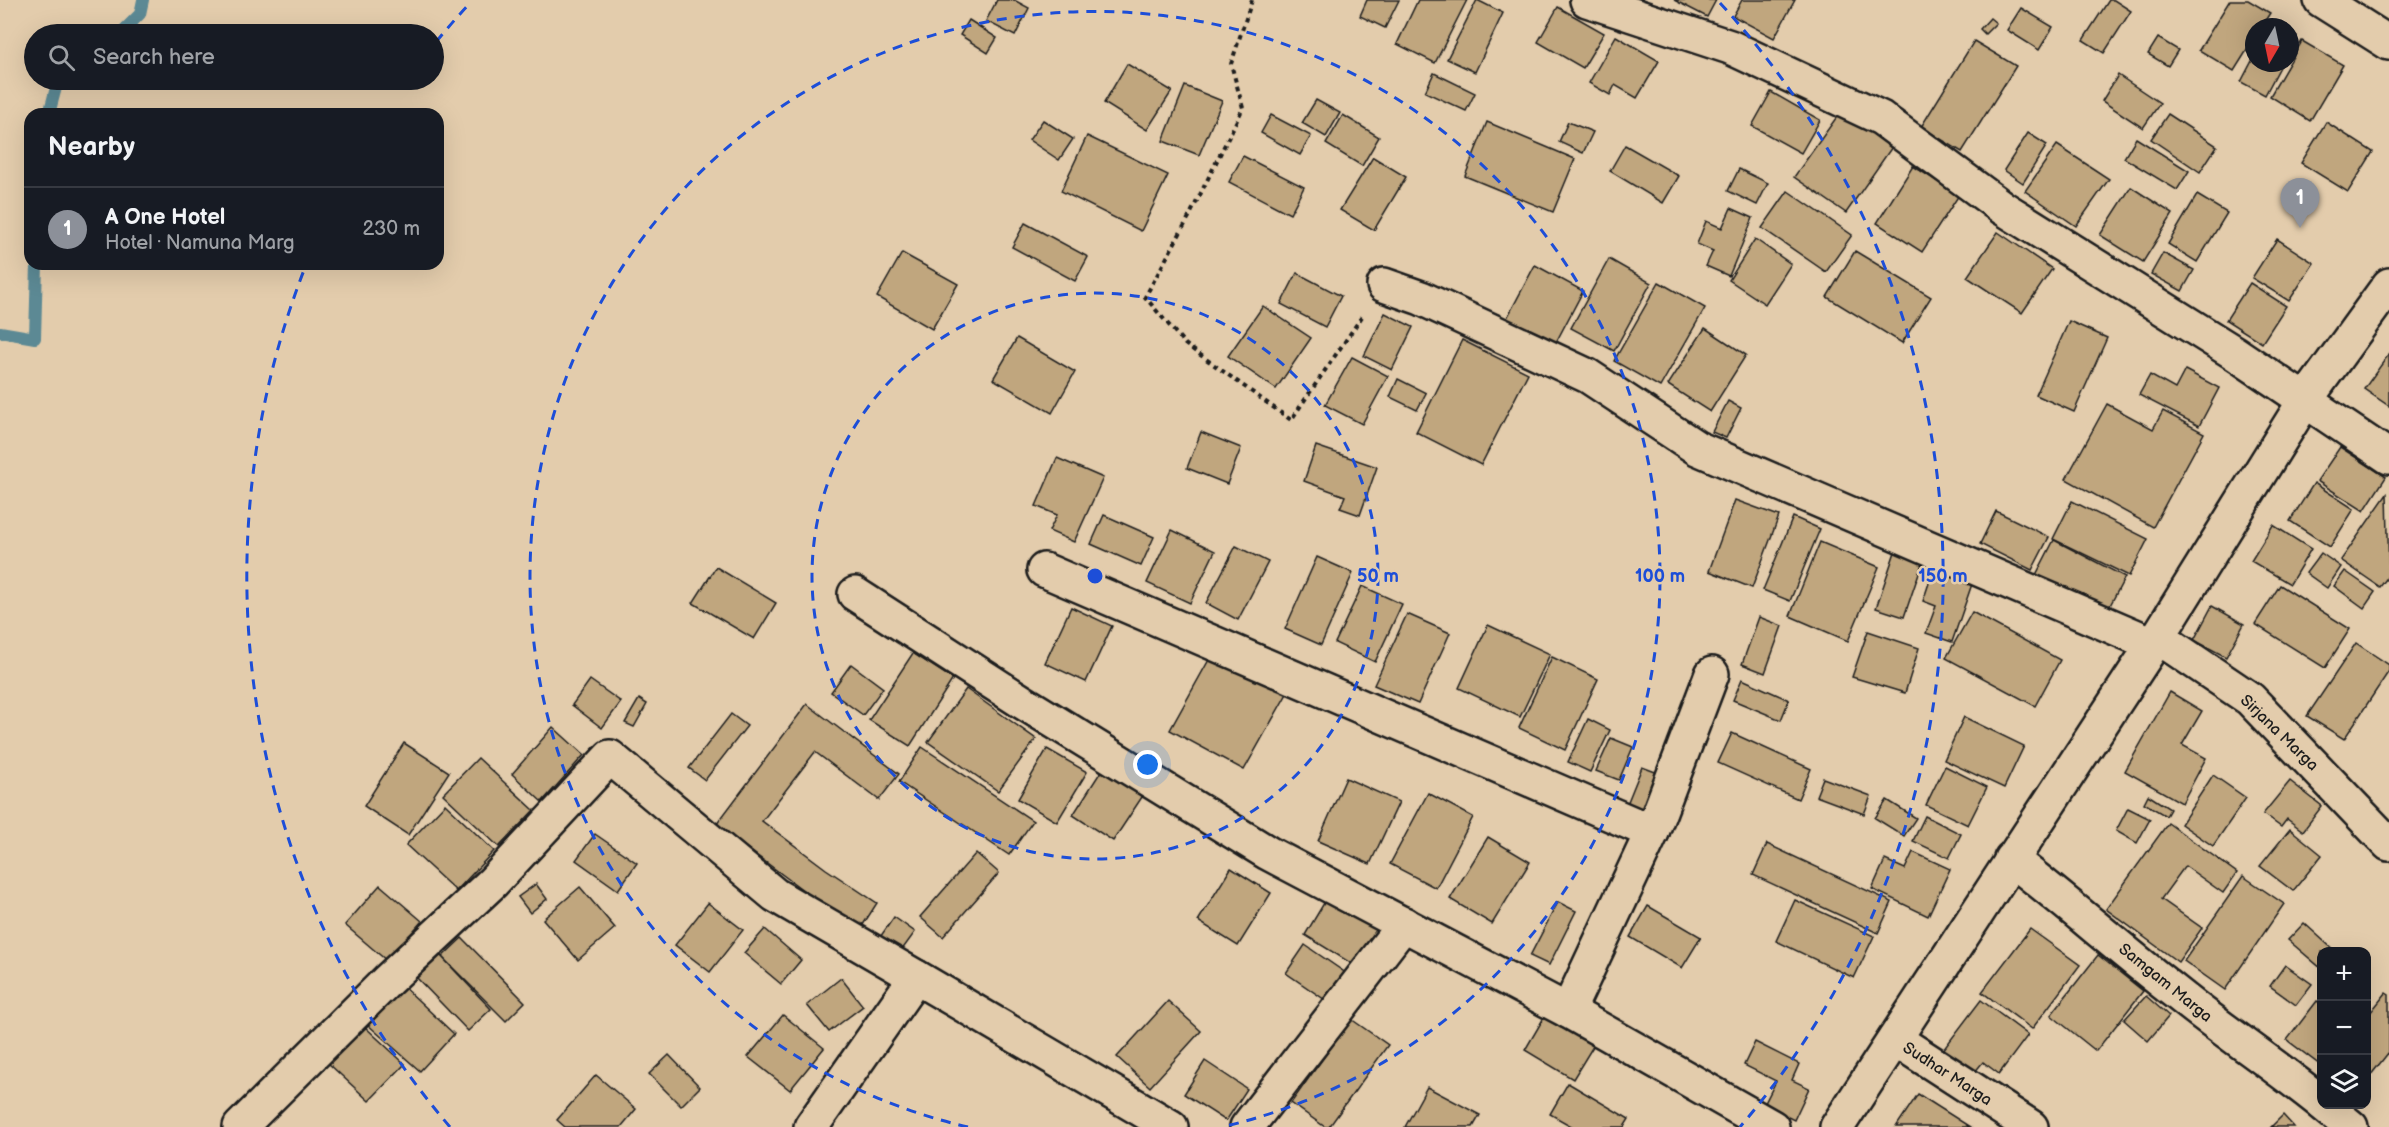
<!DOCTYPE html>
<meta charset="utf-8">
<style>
body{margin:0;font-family:"Balsamiq Sans",sans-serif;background:#242831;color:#f1f3f6}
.controls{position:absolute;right:18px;bottom:18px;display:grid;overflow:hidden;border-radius:12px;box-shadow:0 6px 24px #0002}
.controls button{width:54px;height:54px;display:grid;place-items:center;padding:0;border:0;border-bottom:2px solid #363941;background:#171b24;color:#f1f3f6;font:30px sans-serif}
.compass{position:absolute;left:2245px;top:18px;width:54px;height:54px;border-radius:50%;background:#171b24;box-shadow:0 6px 24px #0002;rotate:189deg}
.you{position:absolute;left:1148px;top:765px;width:21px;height:21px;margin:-15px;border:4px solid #fff;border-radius:50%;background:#1a73e8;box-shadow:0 0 0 9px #1a73e833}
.badge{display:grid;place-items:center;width:39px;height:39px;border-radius:50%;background:#8c9099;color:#fff;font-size:20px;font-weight:700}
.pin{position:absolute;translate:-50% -50px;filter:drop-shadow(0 2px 3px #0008)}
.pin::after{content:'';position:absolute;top:32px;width:21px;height:18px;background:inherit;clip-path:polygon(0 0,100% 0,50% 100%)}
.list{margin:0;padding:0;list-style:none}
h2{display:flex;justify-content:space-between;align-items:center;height:78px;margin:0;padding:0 24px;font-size:26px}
h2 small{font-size:20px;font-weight:400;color:#9ea1a6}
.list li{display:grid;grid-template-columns:39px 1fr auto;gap:18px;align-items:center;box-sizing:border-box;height:84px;padding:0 24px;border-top:2px solid #363941}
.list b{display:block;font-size:22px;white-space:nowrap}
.list p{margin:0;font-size:20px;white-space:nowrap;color:#9ea1a6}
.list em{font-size:20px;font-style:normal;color:#9ea1a6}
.icon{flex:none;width:33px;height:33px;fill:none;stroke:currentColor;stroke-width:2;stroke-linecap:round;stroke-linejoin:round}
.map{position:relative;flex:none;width:2389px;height:1127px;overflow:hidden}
.search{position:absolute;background:#171b24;box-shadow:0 6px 24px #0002;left:24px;top:24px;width:420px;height:66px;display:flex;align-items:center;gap:15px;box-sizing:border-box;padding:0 21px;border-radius:33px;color:#9ea1a6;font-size:22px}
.panel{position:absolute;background:#171b24;box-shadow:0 6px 24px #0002;left:24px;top:108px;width:420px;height:162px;border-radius:18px}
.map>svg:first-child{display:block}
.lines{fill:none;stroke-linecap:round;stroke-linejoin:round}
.stream{stroke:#5b8994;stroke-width:12}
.building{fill:#c0a67e;stroke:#1c1c1c;stroke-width:1.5}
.minor-casing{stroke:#1c1c1c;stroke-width:38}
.path{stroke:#1c1c1c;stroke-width:4;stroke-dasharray:4.5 4.5;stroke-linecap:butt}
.minor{stroke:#e3ccac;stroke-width:33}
.ring{fill:none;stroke:#1d4ed8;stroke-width:3;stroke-dasharray:10 8}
.labels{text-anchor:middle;stroke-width:5;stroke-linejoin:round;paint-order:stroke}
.street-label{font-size:16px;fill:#1c1c1c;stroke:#e3ccac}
.centre{fill:#1d4ed8;stroke:#e3ccac;stroke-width:3}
.ring-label{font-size:18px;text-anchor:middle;font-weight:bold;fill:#1d4ed8;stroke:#e3ccac;stroke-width:5;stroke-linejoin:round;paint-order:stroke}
</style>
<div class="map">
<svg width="2389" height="1127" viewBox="0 0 2389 1127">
<rect width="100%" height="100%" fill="#e3ccac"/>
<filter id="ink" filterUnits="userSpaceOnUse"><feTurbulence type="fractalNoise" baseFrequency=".0167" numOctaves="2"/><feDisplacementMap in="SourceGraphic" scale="12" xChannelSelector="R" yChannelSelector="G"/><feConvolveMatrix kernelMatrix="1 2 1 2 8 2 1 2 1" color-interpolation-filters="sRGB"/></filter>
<g filter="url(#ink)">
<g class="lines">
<g class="stream">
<path d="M120,34l20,-20 3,-14"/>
<path d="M49,114l9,-34"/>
<path d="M0,332l35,6 2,-74"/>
</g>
</g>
<g class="building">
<path d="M997,0h17l15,8 -14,28 -29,-15z"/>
<path d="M1367,0h32l-14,28 -25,-12z"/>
<path d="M1418,0h49l-32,63 -38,-19z"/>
<path d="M1477,0l26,13 -28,59 -28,-13z"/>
<path d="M1674,0h42l-9,17z"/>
<path d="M1742,0h53l-21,38 -41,-22z"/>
<path d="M2109,0h5l17,11 -27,42 -21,-13z"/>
<path d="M2230,0h18l22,13 -9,14h-7v12l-20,32 -35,-21z"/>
<path d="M1558,7l46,26 -21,35 -45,-26z"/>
<path d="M2021,8l32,19 -14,23 -32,-20z"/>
<path d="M1990,18l6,5 -11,11 -5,-5z"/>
<path d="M969,20l28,18 -9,15 -28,-18z"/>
<path d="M2290,31l7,5 -7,13z"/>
<path d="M1616,36l43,25 -22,37 -22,-13 -5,10 -21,-12z"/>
<path d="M2158,38l20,12 -10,16 -20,-12z"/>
<path d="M1974,41l42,25 -54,86 -41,-25z"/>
<path d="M2302,41l41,24 -33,56 -40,-25z"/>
<path d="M2254,57v6h28l-17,32 -24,-13z"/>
<path d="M1127,64l45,27 -25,39 -43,-27z"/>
<path d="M1434,73l41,20 -9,18 -41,-19z"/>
<path d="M2118,75l42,28 -17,25 -41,-27z"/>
<path d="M1185,86l37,15 -23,54 -36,-14z"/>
<path d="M1771,92l49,28 -19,33 -49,-27z"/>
<path d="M1316,100l24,13 -14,24 -24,-14z"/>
<path d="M1841,111l51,36 -46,66 -52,-36z"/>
<path d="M2168,114l49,32 -17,26 -49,-33z"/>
<path d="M1271,115l40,21 -11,19 -39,-22z"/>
<path d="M1343,115l36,22 -17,29 -36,-22z"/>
<path d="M1043,120l30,19 -14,21 -30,-20z"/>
<path d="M1487,122l88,37 -22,53 -88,-36z"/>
<path d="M1568,122l25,10 -10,21 -24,-11z"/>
<path d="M2326,122l47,30 -25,40 -47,-29z"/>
<path d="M2028,133l19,12 -24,38 -19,-13z"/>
<path d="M1087,136l81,39 -27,56 -80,-40z"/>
<path d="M2136,138l53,33 -12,19 -53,-32z"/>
<path d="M1625,145l54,31 -16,27 -53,-32z"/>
<path d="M2057,145l52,34 -33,47 -51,-35z"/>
<path d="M1243,156l61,31 -14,27 -61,-32z"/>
<path d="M1373,157l33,20 -32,53 -34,-20z"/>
<path d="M1913,166l46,29 -37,57 -45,-29z"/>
<path d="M1739,169l29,14 -11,22 -29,-14z"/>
<path d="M2131,187l42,27 -30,48 -43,-27z"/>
<path d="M1788,191l64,44 -26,37 -64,-44z"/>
<path d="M2197,195l30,18 -30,49 -29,-18z"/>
<path d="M1731,208l22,10 -24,58 -23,-10 7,-15 -16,-7 9,-23 16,7z"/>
<path d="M1025,223l63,34 -13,24 -63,-34z"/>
<path d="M1998,232l54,37 -30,44 -55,-36z"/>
<path d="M1755,239l36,25 -26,40 -36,-24z"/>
<path d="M2277,239l37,24 -25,38 -37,-23z"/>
<path d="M1855,251l76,46 -29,46 -75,-46z"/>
<path d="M902,253l56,31 -26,45 -55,-32z"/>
<path d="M2163,253l31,17 -12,21 -31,-17z"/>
<path d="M1609,259l42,24 -37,68 -43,-23z"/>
<path d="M1535,265l48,26 -29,55 -48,-26z"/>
<path d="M1297,273l44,23 -16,31 -44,-23z"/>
<path d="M1659,282l46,26 -45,79 -46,-26z"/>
<path d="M2250,283l36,23 -24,37 -36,-23z"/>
<path d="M1263,306l48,32 -35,51 -48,-33z"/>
<path d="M1385,313l28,14 -21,43 -28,-14z"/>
<path d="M2069,321l38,17 -33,74 -38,-17z"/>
<path d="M1705,328l41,27 -36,57 -42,-27z"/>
<path d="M1017,338l58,34 -23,41 -59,-34z"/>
<path d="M1462,340l66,33 -47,92 -65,-33z"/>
<path d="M2389,354v52l-25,-17z"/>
<path d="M1352,357l36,19 -26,48 -37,-19z"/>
<path d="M2185,370l34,18 -20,38 -60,-31 11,-20 25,14z"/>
<path d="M1398,379l28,14 -9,17 -27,-13z"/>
<path d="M1728,401l13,7 -15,30 -14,-6z"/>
<path d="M2107,404l46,25 10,-18 41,22 -51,94 -87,-48z"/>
<path d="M1201,432l40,16 -14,36 -40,-16z"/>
<path d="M1316,446l61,21 -17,48 -20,-7 5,-12 -41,-15z"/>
<path d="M2340,447l46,30 -22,34 -47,-30z"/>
<path d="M1057,458l46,20 -29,64 -25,-11 8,-16 -21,-9z"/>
<path d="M2314,483l40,26 -24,38 -40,-26z"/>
<path d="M2387,494l2,81 -9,12 -39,-27z"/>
<path d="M1735,500l44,16 -27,72 -43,-17z"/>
<path d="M2072,501l76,38 -19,37 -76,-37z"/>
<path d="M1996,511l53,26 -17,33 -52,-26z"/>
<path d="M1104,515l50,22 -13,29 -50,-22z"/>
<path d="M1793,517l27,12 -30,72 -27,-11z"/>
<path d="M2273,525l38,24 -21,35 -39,-23z"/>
<path d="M1172,530l43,21 -25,52 -43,-20z"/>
<path d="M2054,540l71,37 -18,34 -71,-36z"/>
<path d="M1820,542l59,25 -31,74 -58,-25z"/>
<path d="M1236,546l32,16 -30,58 -32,-17z"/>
<path d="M1897,546l28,9 -21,62 -28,-9z"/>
<path d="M2321,553l20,14 -14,21 -21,-15z"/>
<path d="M1317,557l36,16 -32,72 -36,-16z"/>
<path d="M716,567l60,36 -22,36 -61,-36z"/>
<path d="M1933,571l39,13 -20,58 -26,-9 10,-27 -13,-5z"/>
<path d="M2345,571l30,21 -11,16 -30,-22z"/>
<path d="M2280,585l70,44 -25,39 -70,-44z"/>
<path d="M1362,586l40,18 -27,58 -40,-19z"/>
<path d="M2212,606l32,18 -18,33 -32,-17z"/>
<path d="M1071,607l41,19 -26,56 -41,-19z"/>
<path d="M1972,612l88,48 -25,46 -89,-48z"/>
<path d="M1407,614l43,19 -32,71 -44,-19z"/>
<path d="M1759,617l23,9 -17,47 -23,-9z"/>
<path d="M1488,625l62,29 -30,63 -61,-29z"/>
<path d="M1868,631l51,17 -14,45 -53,-16z"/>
<path d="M2356,643l33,22v6l-45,68 -37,-23z"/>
<path d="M1215,649l74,41 -45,80 -74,-40z"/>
<path d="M913,653l40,26 -43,67 -41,-26z"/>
<path d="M1552,657l46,22 -33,71 -46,-22z"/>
<path d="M851,664l32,24 -20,27 -32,-23z"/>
<path d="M1742,679l47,21 -8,20 -48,-20z"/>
<path d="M590,680l31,22 -19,26 -30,-23z"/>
<path d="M966,689l70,50 -38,52 -70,-49z"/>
<path d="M2170,692l32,19 -20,34 24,13 -24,45 -57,-32z"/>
<path d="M639,699l8,5 -13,23 -9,-4z"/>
<path d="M807,704l92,70 -20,26 -64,-48 -53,69 64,48 51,34 -16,25 -50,-32 -95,-71z"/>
<path d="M731,714l16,12 -42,54 -16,-12z"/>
<path d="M1964,717l60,29 -20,42 -60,-28z"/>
<path d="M1588,719l22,11 -20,42 -22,-10z"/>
<path d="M553,727l31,28 -42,47 -30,-28z"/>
<path d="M1732,733l79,36 -13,30 -80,-36z"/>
<path d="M1611,738l22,9 -14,33 -23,-9z"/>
<path d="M404,743l45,29 -41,63 -44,-29z"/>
<path d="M922,747l111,74 -24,34 -110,-73z"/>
<path d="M1047,749l40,23 -30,50 -39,-23z"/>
<path d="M478,758l56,52 -35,37 -56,-53z"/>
<path d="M1105,765l41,26 -33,50 -40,-26z"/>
<path d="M1945,766l42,21 -19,38 -42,-20z"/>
<path d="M1642,767l24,9 -16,37 -23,-9z"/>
<path d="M2213,775l33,23 -33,48 -32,-22z"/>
<path d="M1346,778l53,24 -29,62 -52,-23z"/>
<path d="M1823,778l48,18 -7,18 -48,-18z"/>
<path d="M2290,781l32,25 -19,25 -16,-12 -6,8 -18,-13z"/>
<path d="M1428,793l45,24 -37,71 -46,-24z"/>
<path d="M2148,795l22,14 -4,7 -22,-13z"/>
<path d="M1887,800l29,18 -12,18 -29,-18z"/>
<path d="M445,804l49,47 -38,40 -50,-46z"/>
<path d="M2128,808l22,11 -13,24 -21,-12z"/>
<path d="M1925,816l36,18 -12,24 -36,-17z"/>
<path d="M2168,823l69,50 -14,20 -38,-27 -24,33 41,29 -24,34 -72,-53z"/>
<path d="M2290,829l32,26 -29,36 -33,-25z"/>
<path d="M595,834l42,29 -19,27 -42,-30z"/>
<path d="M1488,837l42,25 -38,62 -42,-25z"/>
<path d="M1767,844l125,58 -14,31 -125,-58z"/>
<path d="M1913,852l37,17 -22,47 -56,-27 13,-29 20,9z"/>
<path d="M976,853l23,20 -56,64 -23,-20z"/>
<path d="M1231,868l40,25 -33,53 -40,-25z"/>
<path d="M2243,876l41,28 -59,86 -41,-29z"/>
<path d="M536,884l11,15 -17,14 -12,-16z"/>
<path d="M380,885l42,36 -35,40 -42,-36z"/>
<path d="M580,887l35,41 -37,32 -35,-41z"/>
<path d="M1327,898l53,32 -23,37 -52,-32z"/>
<path d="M1795,900l79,36 -20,42 -78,-37z"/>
<path d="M1558,902l18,9 -27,54 -19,-9z"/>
<path d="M708,903l35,27 -33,42 -35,-27z"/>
<path d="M1648,906l53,31 -19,31 -52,-31z"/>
<path d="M894,917l21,15 -16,22 -21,-14z"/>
<path d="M2304,923l32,29h-14v17l-34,-29z"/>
<path d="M765,929l36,31 -20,24 -37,-31z"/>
<path d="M2030,929l50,36 -48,64 -50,-37z"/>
<path d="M462,938l63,64 -19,19 -64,-64z"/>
<path d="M1305,945l48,33 -19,28 -48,-33z"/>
<path d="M440,955l51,54 -23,22 -52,-54z"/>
<path d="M2098,955l45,36 -47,60 -45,-36z"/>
<path d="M2285,965l27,19 -16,21 -26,-19z"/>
<path d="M841,978l22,28 -34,26 -22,-27z"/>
<path d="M402,985l52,49 -34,37 -53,-47z"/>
<path d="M2386,993l3,2v57l-23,29v-63z"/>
<path d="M2146,996l23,20 -21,25 -24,-21z"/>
<path d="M1981,1000l47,35 -29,39 -16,-12 -9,11 -31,-23z"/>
<path d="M1168,1001l33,30 -51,56 -33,-30z"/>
<path d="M2317,1001l5,3 -2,61 -33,-25z"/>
<path d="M1546,1014l49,29 -22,36 -48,-29z"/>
<path d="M783,1015l41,33 -34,42 -42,-33z"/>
<path d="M1351,1019l37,26 -59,82h-4l-34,-24z"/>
<path d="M364,1026l41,38 -36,37 -41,-38z"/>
<path d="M1755,1042l44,22 -7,16 17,8 -15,32 -30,-15 12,-24 -32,-16z"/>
<path d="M669,1055l31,32 -19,19 -32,-32z"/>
<path d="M1205,1061l42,28 -21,32 -42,-27z"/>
<path d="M596,1075l40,34 -15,18h-56l-8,-7z"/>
<path d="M1568,1083l61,36 -5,8h-51l-23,-13z"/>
<path d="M1427,1087l53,28 -7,12h-68z"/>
<path d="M1918,1094l52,33h-74z"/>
<path d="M2283,1115l11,12h-23z"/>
</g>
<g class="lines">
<g class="minor-casing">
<g id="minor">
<path d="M1587,0l143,47 151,71 122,90 230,144 156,105"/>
<path d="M2321,0l68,43"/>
<path d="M1384,285l37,13 167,78 109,72 456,196"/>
<path d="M1044,570l608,262"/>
<path d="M855,594l166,107 247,152 300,158 204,116"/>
<path d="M2158,637l92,62 139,145"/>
<path d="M2011,859c57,44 111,92 168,136 46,37 96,70 143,108"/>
<path d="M1568,1011l84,-179 60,-158"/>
<path d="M1895,1039l136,88"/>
<path d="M2323,1104l28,23"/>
<path d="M240,1127l148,-147 105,-98 117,-125 165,138 141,82"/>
<path d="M811,1127l105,-150 255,150"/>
<path d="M1247,1127l157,-203"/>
<path d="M1837,1127l321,-490 146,-235 85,-117"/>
</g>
</g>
<path class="path" d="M1252,0l-21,64 12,44 -54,109 -44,80 40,47 106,76 72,-105"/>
<use href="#minor" class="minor"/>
</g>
</g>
<g class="ring">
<circle cx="1095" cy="576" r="283"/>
<path d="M968 1127A565 565 0 1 1 1222 1127"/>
<path d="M450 1127A848 848 0 0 1 306 265M436 42A848 848 0 0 1 470 3M1720 3A848 848 0 0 1 1740 1127"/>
</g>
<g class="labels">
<g class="street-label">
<text transform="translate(2280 732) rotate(44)" y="6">Sirjana Marga</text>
<text transform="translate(2166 982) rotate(39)" y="6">Samgam Marga</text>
<text transform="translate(1948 1073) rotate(33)" y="6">Sudhar Marga</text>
</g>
</g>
<circle cx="1095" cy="576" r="9" class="centre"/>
<g class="ring-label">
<text x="1378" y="582">50 m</text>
<text x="1660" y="582">100 m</text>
<text x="1943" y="582">150 m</text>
</g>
</svg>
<div class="controls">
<button>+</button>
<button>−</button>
<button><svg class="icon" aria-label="layers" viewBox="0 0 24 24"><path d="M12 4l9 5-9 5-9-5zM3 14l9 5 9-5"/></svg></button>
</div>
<svg class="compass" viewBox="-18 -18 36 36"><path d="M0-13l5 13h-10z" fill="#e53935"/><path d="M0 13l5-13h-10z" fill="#9ea1a6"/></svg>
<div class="you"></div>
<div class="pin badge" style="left:2300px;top:228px">1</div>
<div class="search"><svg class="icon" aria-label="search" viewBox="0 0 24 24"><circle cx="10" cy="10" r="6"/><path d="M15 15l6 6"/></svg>Search here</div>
<section class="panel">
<h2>Nearby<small></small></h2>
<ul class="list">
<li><span class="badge">1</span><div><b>A One Hotel</b><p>Hotel · Namuna Marg</p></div><em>230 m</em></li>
</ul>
</section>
</div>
